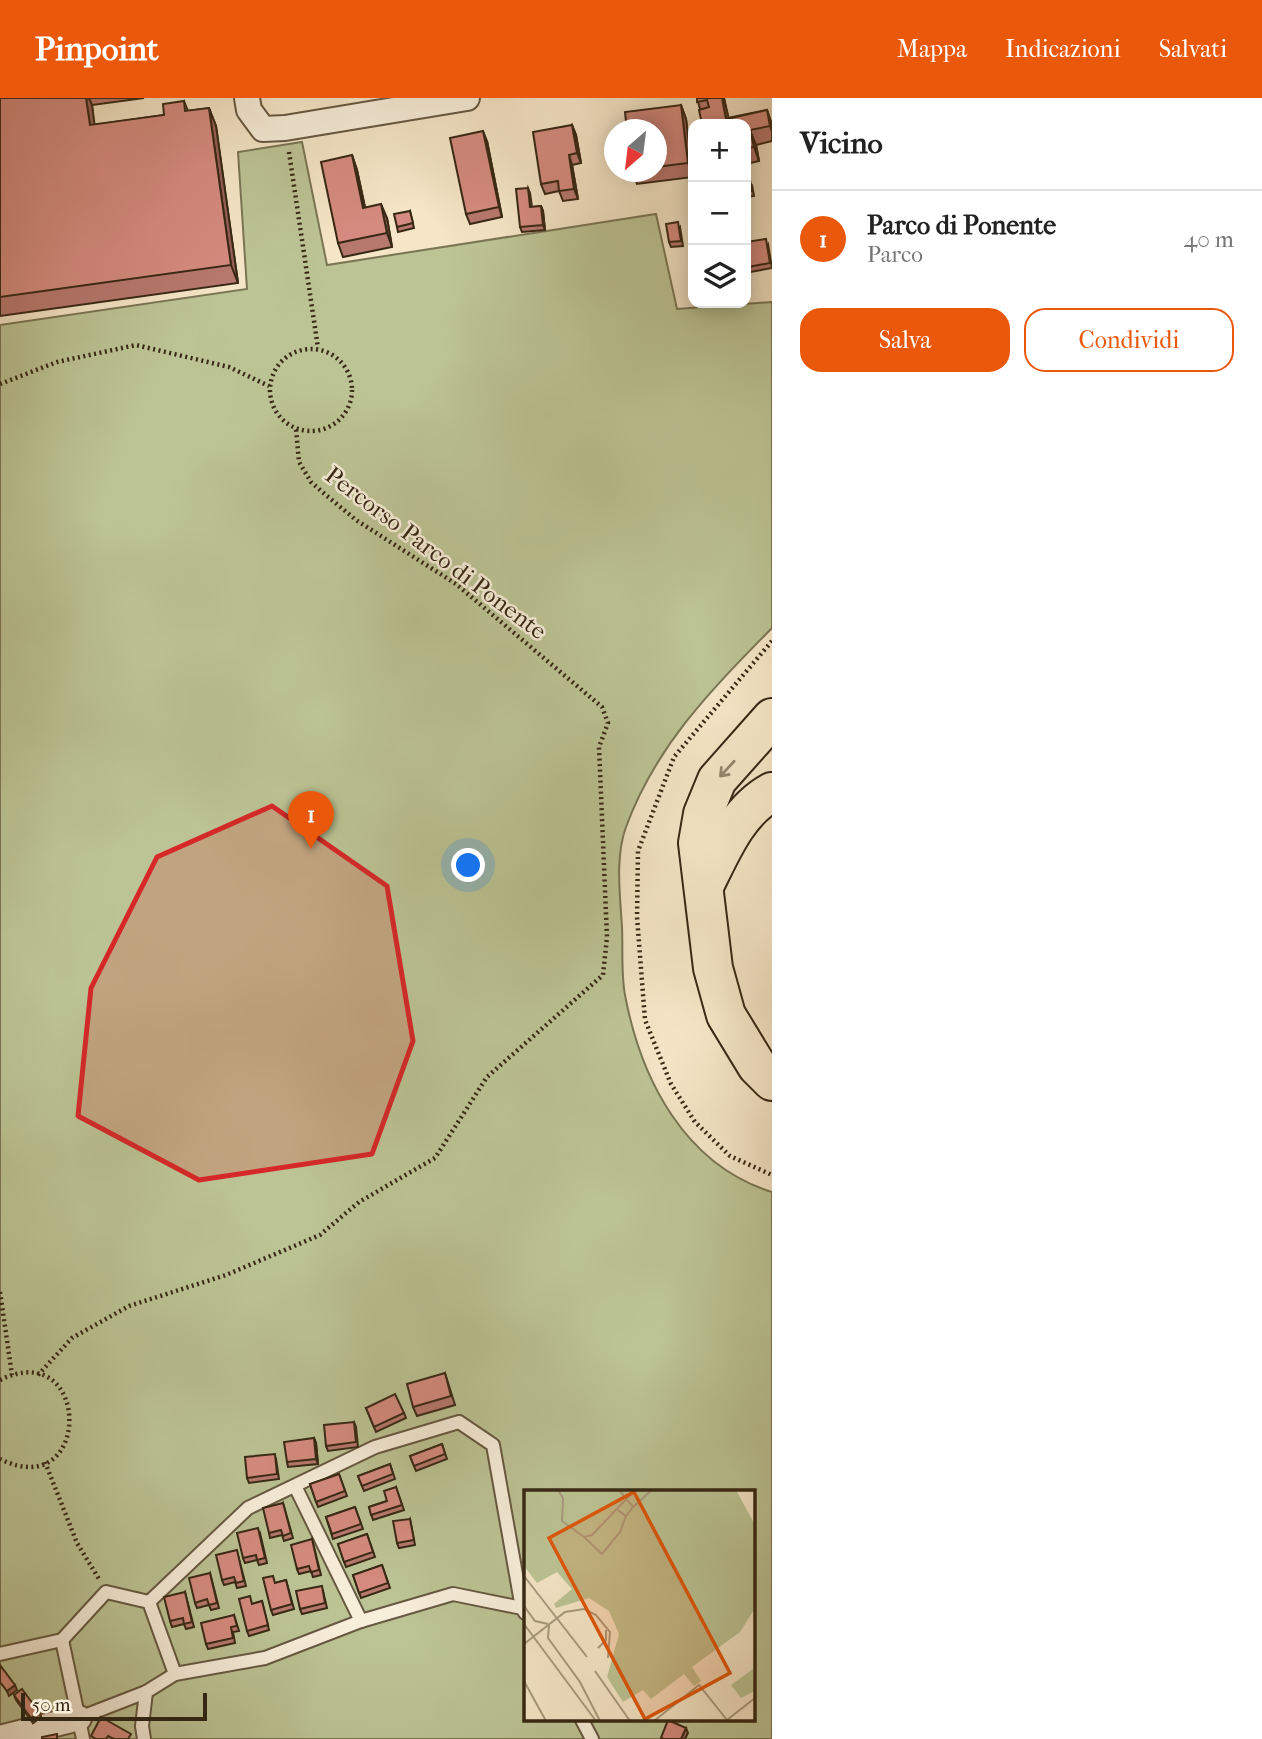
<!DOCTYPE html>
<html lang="it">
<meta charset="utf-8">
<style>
body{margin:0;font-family:"IM FELL French Canon",serif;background:#f2f2f2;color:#222}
.controls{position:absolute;right:21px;top:21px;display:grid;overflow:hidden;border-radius:14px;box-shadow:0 4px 18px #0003}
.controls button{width:63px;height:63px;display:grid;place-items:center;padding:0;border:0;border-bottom:2px solid #e0e0e0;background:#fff;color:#222;font:35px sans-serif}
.compass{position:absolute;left:604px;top:21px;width:63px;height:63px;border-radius:50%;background:#fff;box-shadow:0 4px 18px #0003;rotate:208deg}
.scale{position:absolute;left:21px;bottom:18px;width:186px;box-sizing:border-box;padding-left:7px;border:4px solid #372814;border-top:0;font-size:19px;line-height:24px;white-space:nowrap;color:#372814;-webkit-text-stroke:5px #f8efdb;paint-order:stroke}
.you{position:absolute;left:469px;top:768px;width:24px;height:24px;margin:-18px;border:5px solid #fff;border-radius:50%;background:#1a73e8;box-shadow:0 0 0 10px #1a73e833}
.badge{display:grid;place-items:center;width:46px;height:46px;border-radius:50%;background:#ea580c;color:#fff;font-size:23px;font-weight:700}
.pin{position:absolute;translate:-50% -58px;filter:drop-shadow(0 2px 4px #0008)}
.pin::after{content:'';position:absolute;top:37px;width:24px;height:21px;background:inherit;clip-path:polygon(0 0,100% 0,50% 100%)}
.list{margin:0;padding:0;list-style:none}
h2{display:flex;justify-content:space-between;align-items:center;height:91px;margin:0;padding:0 28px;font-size:30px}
h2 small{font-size:23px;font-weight:400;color:#767676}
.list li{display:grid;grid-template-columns:46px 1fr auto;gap:21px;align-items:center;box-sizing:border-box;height:98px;padding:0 28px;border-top:2px solid #e0e0e0}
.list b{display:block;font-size:26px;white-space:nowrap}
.list p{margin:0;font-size:23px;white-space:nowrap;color:#767676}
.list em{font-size:23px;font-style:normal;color:#767676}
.actions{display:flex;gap:14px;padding:21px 28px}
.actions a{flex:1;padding:16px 0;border:2px solid #ea580c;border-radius:21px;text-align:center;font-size:24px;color:#ea580c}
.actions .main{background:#ea580c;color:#fff}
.icon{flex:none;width:38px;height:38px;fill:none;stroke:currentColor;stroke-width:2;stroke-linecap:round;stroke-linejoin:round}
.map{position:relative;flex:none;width:772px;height:1641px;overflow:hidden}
header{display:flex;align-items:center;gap:42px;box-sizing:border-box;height:98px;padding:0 35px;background:#ea580c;color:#fff}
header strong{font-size:33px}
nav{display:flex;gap:38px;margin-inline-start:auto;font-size:24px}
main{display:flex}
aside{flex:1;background:#fff}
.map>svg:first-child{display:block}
.green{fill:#bcc495;stroke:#7a7654;stroke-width:2;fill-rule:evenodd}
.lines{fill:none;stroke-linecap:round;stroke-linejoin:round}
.lane-casing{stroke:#665841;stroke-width:16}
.street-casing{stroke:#665841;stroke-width:28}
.primary-casing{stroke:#372814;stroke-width:42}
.path{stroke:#372814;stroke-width:4.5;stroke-dasharray:2 3.5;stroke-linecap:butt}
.lane{stroke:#f8efdb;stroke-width:12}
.street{stroke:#f8efdb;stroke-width:24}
.primary{stroke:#f5e6c7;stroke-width:38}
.wall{fill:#b7786d;stroke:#372814;stroke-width:2}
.shaded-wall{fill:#956159;stroke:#372814;stroke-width:2}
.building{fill:#d58b7f;stroke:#372814;stroke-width:2}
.oneway{stroke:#96876e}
.marked{fill:#d62828;fill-opacity:0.2;stroke:#d62828;stroke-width:5;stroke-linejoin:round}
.labels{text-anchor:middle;stroke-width:5;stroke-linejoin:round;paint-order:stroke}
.street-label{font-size:24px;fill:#372814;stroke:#f8efdb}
.inset-road{fill:none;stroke:#a99a7f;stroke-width:2}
.view{fill:#df570c;fill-opacity:0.15;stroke:#df570c;stroke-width:3.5}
.inset-edge{fill:none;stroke:#372814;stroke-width:3.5}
</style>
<header>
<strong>Pinpoint</strong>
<nav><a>Mappa</a><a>Indicazioni</a><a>Salvati</a></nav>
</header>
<main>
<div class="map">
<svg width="772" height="1641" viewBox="0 0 772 1641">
<rect width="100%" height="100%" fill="#f5e6c7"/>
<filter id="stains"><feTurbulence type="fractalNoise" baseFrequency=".00286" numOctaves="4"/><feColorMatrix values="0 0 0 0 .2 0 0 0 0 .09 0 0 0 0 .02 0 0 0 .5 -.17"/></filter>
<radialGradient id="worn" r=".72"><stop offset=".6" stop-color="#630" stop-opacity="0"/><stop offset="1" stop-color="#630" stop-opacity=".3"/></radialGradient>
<path class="green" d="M302,44l25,123 329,-51 21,95 95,-7v326c-59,60 -116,117 -146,199 -11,30 -6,68 -4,100 1,22 -1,47 3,68 16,85 60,170 147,197v547h-772v-1414l247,-36 -9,-137zM525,1394h228v228h-228z"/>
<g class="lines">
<g class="lane-casing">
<g id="lane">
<path d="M295,1388l66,135"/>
<path d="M149,1504l99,-94 127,-61 84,-25 34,23 29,163"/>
<path d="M62,1542l44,-48 43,10 26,72"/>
<path d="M0,1556l62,-14 21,99"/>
<path d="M79,1620l67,-26 29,-18 90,-16 96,-37 92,-27 69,14 3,5"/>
<path d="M582,1622l10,19"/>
<path d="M144,1641l-2,-13 4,-34"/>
</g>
</g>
<g class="street-casing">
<g id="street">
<path d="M247,0l2,12 14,19 22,-1 182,-30"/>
<path d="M0,1640l79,-20"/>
</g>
</g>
<g class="primary-casing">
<g id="primary">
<path d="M772,620l-55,62 -14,34 -5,29 15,125 13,47 31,51 15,15"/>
<path d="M704,788c17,-34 33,-75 68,-94"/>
</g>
</g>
<g class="path">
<path d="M289,54l29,196"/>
<circle cx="311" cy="292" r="41"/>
<path d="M0,286l57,-22 79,-17 93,22 40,19"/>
<path d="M772,543l-98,116 -36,94 -1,66 8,103 26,64 24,38 35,34 42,19"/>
<path d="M0,1194l12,83"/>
<path d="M38,1277l34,-37 57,-32 97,-31 94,-40 39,-33 76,-44 52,-81 116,-102 4,-38 -8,-190 9,-24 -6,-16 -146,-123 -100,-64 -29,-24 -16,-14 -12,-20 -3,-33"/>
<path d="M0,1282c92,-45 93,125 0,79"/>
<path d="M45,1364l32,81 22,36"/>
</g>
<use href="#lane" class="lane"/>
<use href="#street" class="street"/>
<use href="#primary" class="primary"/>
</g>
<g class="wall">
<path d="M0,0h144l-52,7 2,20 70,-10 20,-14 4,10 21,-3 7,18 22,157 -238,33z"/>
<path d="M697,0h27l4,20 39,-8 5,15v16l-16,4 3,16 -13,3v-40l-46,-15z"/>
<path d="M681,7l5,14 7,58 -56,7 -4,-12h23v-42z"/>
<path d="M572,27l4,10 5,28 -9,2 6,34 -15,2 -4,-10 -14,3 -4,-10z"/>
<path d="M487,43l15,76 -32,7 -4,-10z"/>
<path d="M352,57l5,15 8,37 22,11 5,29 -49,10 -5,-14z"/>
<path d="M746,83l6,4 2,11 -8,1z"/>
<path d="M528,90l2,5 2,14 9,-1 2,5 2,19 -23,2 -2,-5z"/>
<path d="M410,113l4,17 -16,4 -1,-5z"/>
<path d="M680,129l3,19 -12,1 -2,-5z"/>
<path d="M768,146l4,24 -22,4 -2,-5z"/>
<path d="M445,1275l10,32 -38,11 -4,-9z"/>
<path d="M366,1310l38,5 2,5 -30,14z"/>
<path d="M354,1324l2,5 2,20 -30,4 -2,-5z"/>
<path d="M314,1340l2,5 2,21 -30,3 -1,-5z"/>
<path d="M442,1346l5,15 -31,12 -6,-15z"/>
<path d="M276,1361l3,20 -30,4 -2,-5z"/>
<path d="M390,1366l5,15 -31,12 -6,-15z"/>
<path d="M339,1376l8,22 -29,11 -8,-23z"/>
<path d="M396,1389l8,23 -31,10 -4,-13 18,-6z"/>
<path d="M283,1405l10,35 -9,3 -2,-6 -12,3 -1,-5z"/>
<path d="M355,1409l8,22 -30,10 -7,-22z"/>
<path d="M410,1421l5,26 -16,3 -2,-5z"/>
<path d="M260,1435l7,30 -8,2 -2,-5 -12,3 -2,-5z"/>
<path d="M367,1436l8,23 -29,10 -8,-23z"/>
<path d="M312,1441l9,36 -8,2 -2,-6 -12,3 -2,-5z"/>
<path d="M238,1457l8,31 -9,2 -2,-6 -11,3 -2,-5z"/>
<path d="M382,1467l8,23 -29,10 -8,-23z"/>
<path d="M210,1475l9,35 -8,2 -2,-5 -12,3 -2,-5z"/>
<path d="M286,1482l8,29 -21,6 -2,-5 4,-27z"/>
<path d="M323,1493l4,17 -25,6 -2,-5z"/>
<path d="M185,1494l9,35 -8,2 -2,-5 -12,3 -2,-6z"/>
<path d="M262,1503l7,29 -20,6 -2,-5 5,-27z"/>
<path d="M234,1517l5,16 -6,1 2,11 -27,6 -2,-5z"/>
<path d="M14,1597l25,17 2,5 -8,6 -17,-23z"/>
</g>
<g class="shaded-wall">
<path d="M86,0h3l3,7 5,38 -7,-18z"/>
<path d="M722,0h2l6,26 -4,-5z"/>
<path d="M681,7l5,14 7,57 -5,-13z"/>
<path d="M209,10l7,18 22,157 -7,-18z"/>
<path d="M767,12l5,15v7l-2,-6z"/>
<path d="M572,27l4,10 5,28 -4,-10z"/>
<path d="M750,32l6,15 3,16 -5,-14z"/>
<path d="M483,33l4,10 15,76 -3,-10z"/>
<path d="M352,57l5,15 11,52 -5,-14z"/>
<path d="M569,57l3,10 6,34 -4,-10z"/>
<path d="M381,106l6,14 5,29 -5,-14z"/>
<path d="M541,108l2,5 2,19 -2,-5z"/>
<path d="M314,1340l2,5 2,21 -2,-5z"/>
<path d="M15,1587l2,5 -8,6 -2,-5z"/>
<path d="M39,1614l2,5 -8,6 -2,-5z"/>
<path d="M686,1630l2,5 -3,6h-4z"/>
</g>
<g class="building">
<path d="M0,0h86l4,27 74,-10 -1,-11 21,-3 1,10 24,-3 22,157 -231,32z"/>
<path d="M697,0h25l4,21 41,-9 3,16 -20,4 4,17 -8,1v-24h-44l-3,-14 10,-3 -2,-7 -10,2z"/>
<path d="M681,7l7,58 -32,4v-37h-29l-2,-18z"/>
<path d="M572,27l5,28 -8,2 5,34 -15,2 -1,-10 -17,3 -8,-52z"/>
<path d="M483,33l16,76 -33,7 -16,-76z"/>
<path d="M352,57l11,53 18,-4 6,29 -49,10 -17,-81z"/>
<path d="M750,82l2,11 -6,1v-11z"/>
<path d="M528,90l2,19 11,-1 2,19 -23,2 -4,-38z"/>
<path d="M410,113l3,12 -16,4 -3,-13z"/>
<path d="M678,124l3,19 -12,1 -3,-18z"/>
<path d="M766,141l4,24 -22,4 -2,-13v-12z"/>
<path d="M445,1275l6,23 -38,11 -6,-23z"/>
<path d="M395,1296l9,19 -30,14 -8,-19z"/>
<path d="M354,1324l2,20 -30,4 -2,-21z"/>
<path d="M314,1340l2,21 -29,3 -3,-20z"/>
<path d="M442,1346l3,10 -31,12 -4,-10z"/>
<path d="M275,1356l2,20 -30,4 -2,-21z"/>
<path d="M390,1366l3,10 -31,12 -4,-10z"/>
<path d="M339,1376l6,17 -29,11 -6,-18z"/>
<path d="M396,1389l6,18 -31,10 -2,-8 18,-6 -3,-10z"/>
<path d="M283,1405l8,30 -8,3 -2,-6 -12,3 -6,-25z"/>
<path d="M355,1409l6,17 -29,10 -6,-17z"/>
<path d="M410,1421l4,21 -17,3 -4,-22z"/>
<path d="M258,1430l7,30 -8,2 -1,-5 -13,3 -6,-25z"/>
<path d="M367,1436l6,18 -29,10 -6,-18z"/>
<path d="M312,1441l7,31 -8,2 -2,-6 -12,3 -6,-24z"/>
<path d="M237,1452l7,31 -8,2 -2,-6 -12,3 -6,-25z"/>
<path d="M382,1467l6,18 -29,10 -6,-18z"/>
<path d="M210,1475l7,30 -8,2 -2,-6 -12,4 -6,-25z"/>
<path d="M273,1478l2,7 11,-3 6,24 -21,6 -8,-32z"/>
<path d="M322,1488l3,17 -25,6 -4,-18z"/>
<path d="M185,1494l7,30 -8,2 -1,-6 -13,3 -6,-24z"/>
<path d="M250,1498l2,8 10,-3 6,24 -21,6 -8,-32z"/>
<path d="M234,1517l3,11 -6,1 2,11 -27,6 -5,-21z"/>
<path d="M0,1567l15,20 -8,6 -7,-9z"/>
<path d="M22,1591l17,23 -8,6 -17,-23z"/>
<path d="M101,1619l30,17 -3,5h-14l-6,-3 -2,3h-10l-5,-3z"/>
<path d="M668,1622l18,8 -5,11h-17l-3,-1z"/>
<path d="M57,1636v5h-15v-2z"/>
</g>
<defs><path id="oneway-shaft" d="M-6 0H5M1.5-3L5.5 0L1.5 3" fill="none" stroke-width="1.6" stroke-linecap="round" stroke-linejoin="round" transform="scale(1.75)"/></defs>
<use class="oneway" href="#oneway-shaft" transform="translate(727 671) rotate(133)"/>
<path class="marked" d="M272,708l115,80 26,155 -41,113 -173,26 -121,-64 13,-128 66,-131z"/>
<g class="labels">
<g class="street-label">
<text transform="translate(436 455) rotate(37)" y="8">Percorso Parco di Ponente</text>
</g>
</g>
<g transform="translate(524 1392)">
<rect width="231" height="231" fill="#f5e6c7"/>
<path d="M0,0h212l19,35v83l-15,24 -48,35 9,14 -7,5 -10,-12 -33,25 -8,-9 -20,12 -16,-25 12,-43 -10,-23 -20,-13 -33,10 -2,-4 18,-15 -15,-17 -20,11 -13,-17zM229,179l2,22 -14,7 -10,-13z" fill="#bcc495"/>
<path class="inset-road" d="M34,0l5,8 -1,23 22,16 8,-2 43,-45M95,0l14,17 19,-17M94,20l8,6 7,-9M60,47l18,17 18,-22 6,-16M0,86l63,81M0,116l11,15 13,3M0,134l72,97M25,135l-1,13 32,44 20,39M0,154l41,-32 19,-3 12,6 14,17 -2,26M74,158l8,-8v-10M71,181l35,50M0,191l22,40M203,230l28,-22M130,231l45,-36 28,35"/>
<path class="view" d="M110,2l96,181 -85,46 -96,-181z"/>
<rect width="231" height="231" class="inset-edge"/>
</g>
<rect width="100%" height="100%" filter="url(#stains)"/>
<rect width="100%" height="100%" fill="url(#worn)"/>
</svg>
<div class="controls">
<button>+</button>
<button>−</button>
<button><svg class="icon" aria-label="layers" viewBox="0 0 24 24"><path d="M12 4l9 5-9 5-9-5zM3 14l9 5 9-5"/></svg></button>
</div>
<svg class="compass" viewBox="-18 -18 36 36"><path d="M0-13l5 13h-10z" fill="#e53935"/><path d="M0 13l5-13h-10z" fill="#767676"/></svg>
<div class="scale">50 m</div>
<div class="you"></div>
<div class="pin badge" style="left:311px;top:751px">1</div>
</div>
<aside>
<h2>Vicino<small></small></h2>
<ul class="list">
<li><span class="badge">1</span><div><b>Parco di Ponente</b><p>Parco</p></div><em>40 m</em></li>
</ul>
<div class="actions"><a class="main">Salva</a><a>Condividi</a></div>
</aside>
</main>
